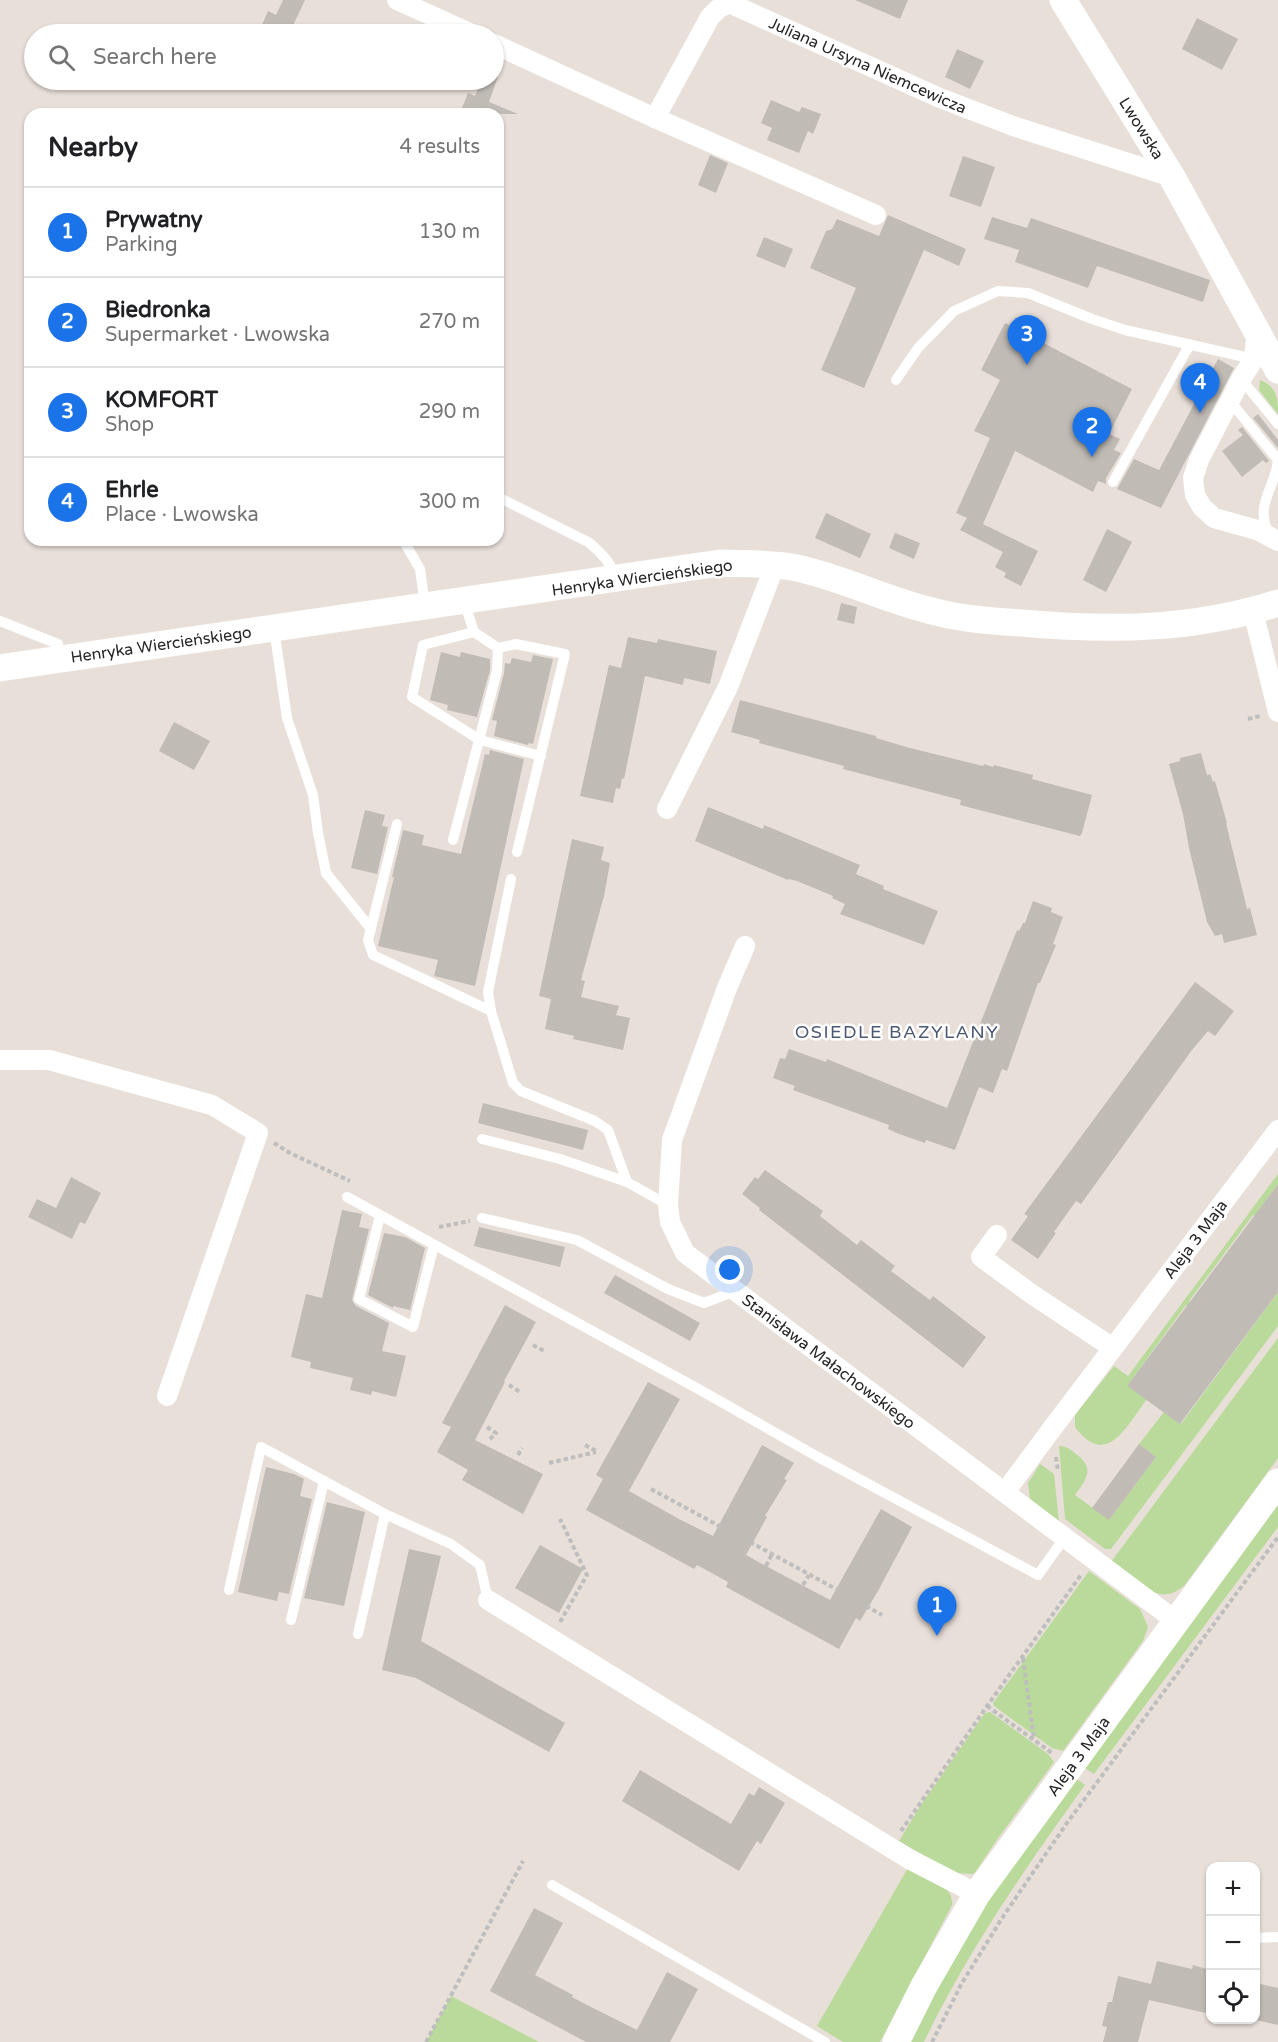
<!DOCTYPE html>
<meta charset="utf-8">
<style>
body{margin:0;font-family:"Varela Round",sans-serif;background:#f2f2f2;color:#202124}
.controls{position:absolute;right:18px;bottom:18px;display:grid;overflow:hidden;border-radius:12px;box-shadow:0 2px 4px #0004}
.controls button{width:54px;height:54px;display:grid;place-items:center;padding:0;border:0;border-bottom:2px solid #e0e0e0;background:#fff;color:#202124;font:30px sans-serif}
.you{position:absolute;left:730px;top:1270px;width:21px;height:21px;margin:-15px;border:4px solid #fff;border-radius:50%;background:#1a73e8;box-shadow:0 0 0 9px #1a73e833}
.badge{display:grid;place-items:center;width:39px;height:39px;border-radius:50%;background:#1a73e8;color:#fff;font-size:20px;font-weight:700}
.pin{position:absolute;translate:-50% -50px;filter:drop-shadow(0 2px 3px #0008)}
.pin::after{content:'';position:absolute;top:32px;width:21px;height:18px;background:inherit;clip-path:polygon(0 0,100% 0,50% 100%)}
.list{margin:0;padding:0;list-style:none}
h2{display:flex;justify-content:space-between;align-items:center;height:78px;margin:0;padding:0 24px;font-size:26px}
h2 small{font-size:20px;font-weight:400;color:#757577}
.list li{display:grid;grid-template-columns:39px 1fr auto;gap:18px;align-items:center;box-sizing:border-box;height:90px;padding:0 24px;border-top:2px solid #e0e0e0}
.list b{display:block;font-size:22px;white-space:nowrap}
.list p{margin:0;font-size:20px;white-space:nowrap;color:#757577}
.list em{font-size:20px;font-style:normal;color:#757577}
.icon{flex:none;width:33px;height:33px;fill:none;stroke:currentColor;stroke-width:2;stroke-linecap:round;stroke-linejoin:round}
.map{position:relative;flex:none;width:1278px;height:2042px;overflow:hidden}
.search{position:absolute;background:#fff;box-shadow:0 2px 4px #0004;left:24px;top:24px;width:480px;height:66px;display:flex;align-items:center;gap:15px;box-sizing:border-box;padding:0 21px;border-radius:33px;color:#757577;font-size:22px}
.panel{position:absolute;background:#fff;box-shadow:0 2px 4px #0004;left:24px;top:108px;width:480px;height:438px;border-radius:18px}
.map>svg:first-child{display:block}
.green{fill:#b9da9a}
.building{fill:#c0bbb5}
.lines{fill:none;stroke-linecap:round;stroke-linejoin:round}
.path{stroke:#bebebe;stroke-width:4;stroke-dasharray:4.5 3;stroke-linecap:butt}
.lane{stroke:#fff;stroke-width:10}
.street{stroke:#fff;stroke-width:20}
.secondary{stroke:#fff;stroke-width:27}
.labels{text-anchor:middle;stroke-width:5;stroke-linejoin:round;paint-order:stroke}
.street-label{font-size:16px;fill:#262626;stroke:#fff}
.neighbourhood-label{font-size:18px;letter-spacing:1.5px;fill:#4c5872;stroke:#fff}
</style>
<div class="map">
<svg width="1278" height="2042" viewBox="0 0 1278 2042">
<rect width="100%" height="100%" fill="#e8dfd9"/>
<g class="green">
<path d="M1260,380c17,7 18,18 18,34l-19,-24z"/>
<path d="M1278,1174v10l-20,27 12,16 -17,-12 -64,86 17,13 -2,4 -18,-13 -58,80 19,14c-20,26 -40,71 -72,28v-12l39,-49 14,10z"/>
<path d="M1278,1292v34l-167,223h-6l-40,-30 -6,-73c8,0 12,4 17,8 20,15 10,25 -1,41l34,25 47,-63 -17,-13 25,-32 17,12z"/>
<path d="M1278,1338v120l-94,128c-11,8 -18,11 -31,6l-42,-30z"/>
<path d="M1040,1464l14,10 5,48 -29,-23 -2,-16z"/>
<path d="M1278,1501v26l-184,247 -12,-8z"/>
<path d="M1089,1571l51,38 8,18 -5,14 -80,110 -11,-3 -58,-42 -1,-3z"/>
<path d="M990,1712l58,42 6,8 -58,79 -20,30 -3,3 -19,-1 -55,-32 20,-33 66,-95z"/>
<path d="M1074,1777l11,8c-59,82 -117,165 -161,257h-16l72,-131z"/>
<path d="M909,1866c16,9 45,18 43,39l-72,137h-37l-26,-16z"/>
<path d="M451,1996l88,46h-113z"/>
</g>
<g class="building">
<path d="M283,0h22l-16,34h-31l10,-23 8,4z"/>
<path d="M855,0h53l-8,19z"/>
<path d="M1197,18l41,21 -16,31 -40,-21z"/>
<path d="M957,49l27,12 -14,28 -25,-12z"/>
<path d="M494,65l7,3 -12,34 29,12h-51l1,-3 -6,-3 6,-15 7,3 6,-16h13z"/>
<path d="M771,100l28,12 3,-5 19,7 -8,20 -5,-3 -9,22 -32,-13 5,-12 -11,-5z"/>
<path d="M710,155l18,8 -12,30 -18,-8z"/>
<path d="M963,156l32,11 -14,40 -32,-11z"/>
<path d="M888,215l78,34 -7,17 -35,-16 -60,138 -43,-18 35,-82 -46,-20 16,-37 6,-2 5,-10 42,17z"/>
<path d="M992,217l35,11 4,-10 179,62 -7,22 -106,-36 -9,22 -73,-26 4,-12 -35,-11z"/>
<path d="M764,237l29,12 -8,19 -29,-12z"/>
<path d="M1005,323l127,66 -23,45 11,5 -6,11 7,3 -15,25v6l-8,-3 -5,11 -78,-41 -32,73 55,27 -17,35 -17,-9 2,-4 -11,-6 8,-15 -43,-22 7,-12 -11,-5 34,-75 -16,-7 26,-51 -19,-10z"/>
<path d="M1218,359l16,9 -73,140 -44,-19 17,-30 25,11z"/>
<path d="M1258,414l20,26v8l-25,-30z"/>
<path d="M1242,427l27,34 -3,2 -3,-3 -21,17 -20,-26 21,-16 -5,-5z"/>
<path d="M826,513l45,21 -11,24 -45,-20z"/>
<path d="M1107,529l25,13 -26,50 -23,-12z"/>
<path d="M895,533l25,10 -6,16 -25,-11z"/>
<path d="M841,603l16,4 -3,17 -17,-4z"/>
<path d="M628,637l29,6 1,-4 59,12 -7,33 -26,-6 -1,7 -38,-9 -21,103 -2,-1 -2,11 -4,-1 -3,15 -33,-7 29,-131 12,3z"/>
<path d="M441,652l19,5 1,-5 29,7v11l-13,47 -30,-7 1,-5 -18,-5z"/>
<path d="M533,655l20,4 -20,85 -4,-1 -1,2 -34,-9 3,-15 -5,-1 12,-47 1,-10 5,1 2,-6 19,4z"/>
<path d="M740,700l136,36v2l34,10 73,18 1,-2 9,3 1,-2 39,10 -1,4 60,16 -10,38 -2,3 -120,-31 1,-5 -118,-31 1,-3 -85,-23 1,-3 -29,-8z"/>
<path d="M174,722l36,19 -16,29 -35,-19z"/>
<path d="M490,750l34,9 -49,227 -41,-10 4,-16 -60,-14 16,-69h-2l11,-47 21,5 -2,10 39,9 24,-100 4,1z"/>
<path d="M1201,753l6,22 3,-1 3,8 2,-1 12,42h-1l21,86 3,-1 7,27 -33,8 -2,-9 -7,2 -8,-14 -18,-74 -6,-34 -14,-50 11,-3v-3z"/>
<path d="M708,807l55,22 1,-4 96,40 -4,9 28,12 -1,3 55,22 -14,34 -84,-31 5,-10 -13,-6 1,-2 -36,-15 -8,-2 -1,1 -93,-39z"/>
<path d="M365,810l20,5 -3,11 6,1 -11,47 -26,-6z"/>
<path d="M572,839l32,8 -3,13 9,3 -6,33 -23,84 4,1 -4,16 38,9 -3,9 14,3 -7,32 -50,-11 1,-3 -29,-7 6,-30 -12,-3z"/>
<path d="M1033,901l19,7 -1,4 12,5 -10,27 3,1 -16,38h-2l-31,88 -5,-2 -9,24 -14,-6 -24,63 -29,-10 -1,3 -26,-9 -11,-5 1,-4 -96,-35 2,-4 -22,-8 7,-20 5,1 4,-10 37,13 1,-3 120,49 70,-178 2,1 4,-8h2z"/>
<path d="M1195,982l39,29 -19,25 -7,-5 -16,19 -111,154 -5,-3 -22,31 2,1 -18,26 -27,-19 17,-24 -4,-2z"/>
<path d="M483,1103l105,27 -5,20 -105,-27z"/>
<path d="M765,1170l58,41 -3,5 37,29 4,-5 34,26 -4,5 39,29 3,-4 53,41 -23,31 -204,-158 1,-2 -18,-14 13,-17 3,2z"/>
<path d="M71,1177l30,16 -16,31 -5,-2 -8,17 -44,-22 9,-18 19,9z"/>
<path d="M1278,1184v108l-98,132 -53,-38z"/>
<path d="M342,1210l20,4 -3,13 10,2 -17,71 4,6 33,17 -7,28 24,5 -10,41 -24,-6 -1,4 -21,-5 3,-12 -43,-10 1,-6 -20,-5 15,-63 16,4z"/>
<path d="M479,1227l86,20 -5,20 -86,-21z"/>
<path d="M384,1233l21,4 20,11 -15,62 -17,-4v2l-25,-13z"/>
<path d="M615,1275l85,48 -10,18 -86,-48z"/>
<path d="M505,1305l31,17 -32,59 1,1 -30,58 68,34 -20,40 -61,-34 6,-10 -31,-18 14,-25 -9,-4z"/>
<path d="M648,1382l32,17 -51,92 50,28 34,17 49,-91 32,18 -10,16 3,1 -22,36 2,1 -21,38 20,11 64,34 51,-91 31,18 -34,64 -18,30 -4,-3 -17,31 -113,-62 2,-5 -31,-17 -3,4 -108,-59 17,-31 -7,-4 6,-11z"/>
<path d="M1139,1444l17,13 -47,63 -17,-12z"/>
<path d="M266,1467l28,7 10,5 -4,17 12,3 -23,95 -10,-2 -2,9 -39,-9z"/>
<path d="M327,1502l38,10 -21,94 -40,-8z"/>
<path d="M540,1545l43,24 -24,44 -44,-25z"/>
<path d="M409,1549l32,7 -20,85 144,82 -16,29 -133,-74 -34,-8z"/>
<path d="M640,1770l91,54 18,-31 5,3 5,-9 26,16 -24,41 -4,-3 -18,30 -117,-70z"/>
<path d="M534,1908l29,15 -28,52 38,20 -1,2 17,9 48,24 30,-58 31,17 -28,53h-84l-96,-51z"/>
<path d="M1157,1961l35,8 1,-4 17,5v44l-61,-14 -11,42h-35l4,-15 -5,-1 6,-24h4l6,-26 33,8z"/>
<path d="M1256,1983l22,5v37l-22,-5z"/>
</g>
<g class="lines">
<g class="path">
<path d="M1248,719l12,-3"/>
<path d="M274,1143l16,10 60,28"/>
<path d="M439,1227l31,-6"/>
<path d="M533,1345l11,6"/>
<path d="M509,1385l11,7"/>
<path d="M487,1427l9,6 -6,6"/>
<path d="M585,1445l11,6"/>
<path d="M518,1455l4,-7"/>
<path d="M1056,1457l2,14"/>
<path d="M549,1463l47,-11"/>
<path d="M651,1489l72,39"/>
<path d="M750,1542l86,47"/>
<path d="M766,1566l6,-12"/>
<path d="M803,1585l6,-10"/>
<path d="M866,1606l16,9"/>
<path d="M560,1622l27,-47 -27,-56"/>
<path d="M1023,1658l11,81"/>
<path d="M987,1706l65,47"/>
<path d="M901,1831l86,-125 94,-131"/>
<path d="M426,2042l97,-181"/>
<path d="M932,2042l30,-59 42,-68 63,-92 211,-286"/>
</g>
<g class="lane">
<path d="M1241,379l37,45"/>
<path d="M896,380l22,-32 36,-37 44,-20 30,2 64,26 33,11 129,29"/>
<path d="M1230,401l48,59c-3,30 -24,43 -9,75"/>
<path d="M1113,482l77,-138"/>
<path d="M498,497l90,45c13,10 23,21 29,36"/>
<path d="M403,540l17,29 5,37"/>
<path d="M0,621l58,23 3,13"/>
<path d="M274,629l13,89 26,77 5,38 8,40 45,56"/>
<path d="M474,632l-51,13 -11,52 68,43 61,16"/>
<path d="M498,648l18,-4 49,10 -48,198"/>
<path d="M397,824l-29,116 5,15 118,56 22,72 8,8 74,30 13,9 19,52 41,23"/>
<path d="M453,840l44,-169 1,-23 -24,-16 -10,-31"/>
<path d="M491,1011l-3,-19 23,-113"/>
<path d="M482,1139l78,20 67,23"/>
<path d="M347,1197l355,194 116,66 220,118 27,-38"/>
<path d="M380,1216l-21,83 54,28 21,-82"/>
<path d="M482,1218l95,22 91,49 36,14 31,-12"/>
<path d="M229,1590l32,-143 124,67 66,30 29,21 8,35"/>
<path d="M291,1620l33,-139"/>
<path d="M358,1634l27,-120"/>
<path d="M552,1885l273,157"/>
<path d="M1256,1938l22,-1"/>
</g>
<g class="street">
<path d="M397,0l75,34"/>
<path d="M494,44l161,74 55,-101 8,-8 11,-6 211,95 73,28 159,51"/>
<path d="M655,118l221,97"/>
<path d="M1257,330l-3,29 -13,20 -42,81 -6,18 2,17 7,12 12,11 43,12 21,11"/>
<path d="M1253,611l25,101"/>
<path d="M667,809l61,-122 42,-109v-14"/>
<path d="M745,946l-18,42 -55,152 -4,65 2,17 15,31 491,368"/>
<path d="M0,1060h49l163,45 46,28 -91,263"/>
<path d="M997,1235l-16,22 52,38 80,53"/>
<path d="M1005,1492l49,-66 224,-296"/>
<path d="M488,1600l421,259 68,35"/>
</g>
<g class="secondary">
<path d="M1063,0l109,177 106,193"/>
<path d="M0,668l720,-105c26,1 52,0 77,5 46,10 89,32 135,43 29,8 59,10 90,12 88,8 171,7 256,-20"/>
<path d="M896,2042l28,-56 53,-92 301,-412"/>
</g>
</g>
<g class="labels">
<g class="street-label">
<text transform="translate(868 65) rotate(24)" y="6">Juliana Ursyna Niemcewicza</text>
<text transform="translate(1142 128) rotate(58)" y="6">Lwowska</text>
<text transform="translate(642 577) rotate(-8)" y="6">Henryka Wiercieńskiego</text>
<text transform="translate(161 644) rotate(-8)" y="6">Henryka Wiercieńskiego</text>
<text transform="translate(1195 1239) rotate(-53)" y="6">Aleja 3 Maja</text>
<text transform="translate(829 1361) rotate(37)" y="6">Stanisława Małachowskiego</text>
<text transform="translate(1078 1756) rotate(-54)" y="6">Aleja 3 Maja</text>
</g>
<g class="neighbourhood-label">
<text x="897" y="1038">OSIEDLE BAZYLANY</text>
</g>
</g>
</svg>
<div class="controls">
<button>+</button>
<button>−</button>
<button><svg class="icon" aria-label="locate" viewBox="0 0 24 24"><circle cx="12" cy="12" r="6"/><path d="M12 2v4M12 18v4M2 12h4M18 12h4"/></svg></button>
</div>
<div class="you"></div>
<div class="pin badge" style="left:937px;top:1636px">1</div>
<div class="pin badge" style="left:1092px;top:457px">2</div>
<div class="pin badge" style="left:1027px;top:365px">3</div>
<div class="pin badge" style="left:1200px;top:413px">4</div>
<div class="search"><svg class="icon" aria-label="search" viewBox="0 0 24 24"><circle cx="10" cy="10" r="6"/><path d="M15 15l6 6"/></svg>Search here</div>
<section class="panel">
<h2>Nearby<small>4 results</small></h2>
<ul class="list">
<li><span class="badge">1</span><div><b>Prywatny</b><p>Parking</p></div><em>130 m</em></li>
<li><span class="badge">2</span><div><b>Biedronka</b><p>Supermarket · Lwowska</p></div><em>270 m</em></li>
<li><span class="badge">3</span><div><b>KOMFORT</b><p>Shop</p></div><em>290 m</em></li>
<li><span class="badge">4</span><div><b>Ehrle</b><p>Place · Lwowska</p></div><em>300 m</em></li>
</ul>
</section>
</div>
